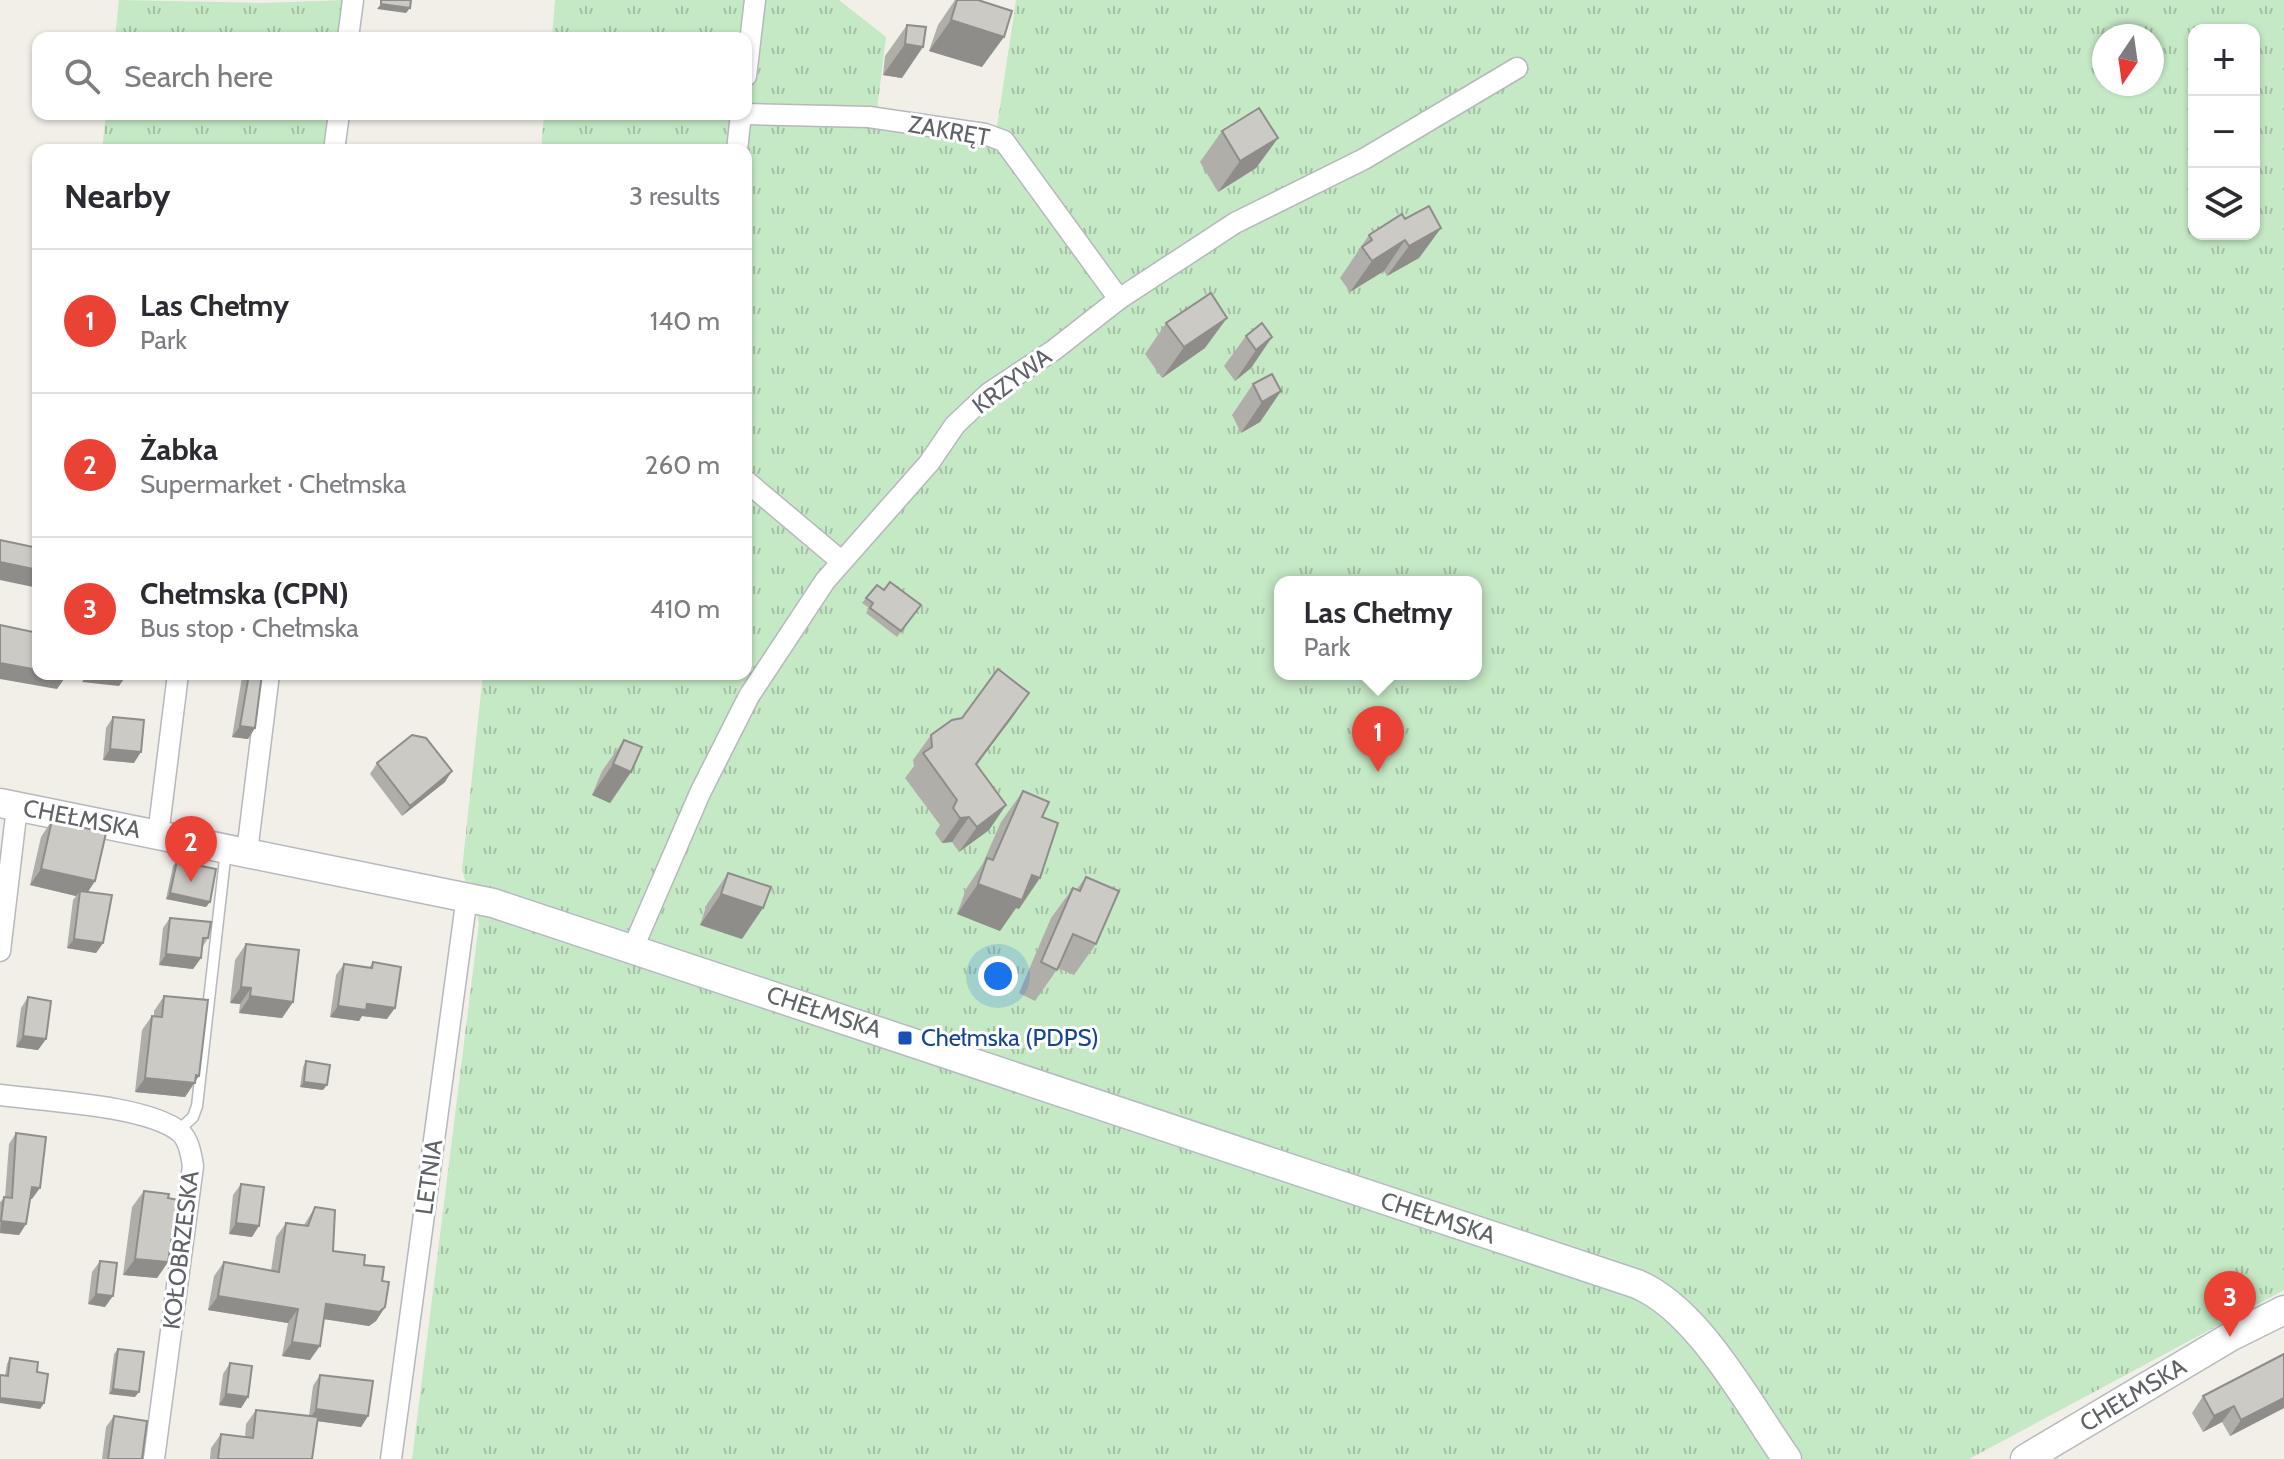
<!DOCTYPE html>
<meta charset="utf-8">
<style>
body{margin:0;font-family:Cabin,sans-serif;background:#f7f7f7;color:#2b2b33}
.controls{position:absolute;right:24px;top:24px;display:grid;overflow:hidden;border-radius:16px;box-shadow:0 2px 6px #0004}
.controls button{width:72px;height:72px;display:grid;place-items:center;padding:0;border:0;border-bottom:2px solid #e1e1e2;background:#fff;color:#2b2b33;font:40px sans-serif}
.compass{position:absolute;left:2092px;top:24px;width:72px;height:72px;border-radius:50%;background:#fff;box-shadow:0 2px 6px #0004;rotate:193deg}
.you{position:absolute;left:998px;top:976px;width:28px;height:28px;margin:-20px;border:6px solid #fff;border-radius:50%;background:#1a73e8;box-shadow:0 0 0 12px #1a73e833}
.badge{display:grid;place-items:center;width:52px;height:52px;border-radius:50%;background:#ea4335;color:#fff;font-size:26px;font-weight:700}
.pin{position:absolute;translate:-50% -66px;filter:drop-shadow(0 2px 4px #0008)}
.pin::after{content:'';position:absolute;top:42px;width:28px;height:24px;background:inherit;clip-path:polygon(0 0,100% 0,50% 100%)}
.popup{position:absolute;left:1274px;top:576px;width:208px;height:104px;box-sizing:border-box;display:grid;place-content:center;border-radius:16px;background:#fff;filter:drop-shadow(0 2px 6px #0005);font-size:26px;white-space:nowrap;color:#7c7c81}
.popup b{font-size:30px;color:#2b2b33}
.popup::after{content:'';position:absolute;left:50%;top:100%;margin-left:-16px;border:16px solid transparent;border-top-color:#fff}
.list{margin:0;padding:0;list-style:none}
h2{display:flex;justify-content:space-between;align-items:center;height:104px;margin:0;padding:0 32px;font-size:34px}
h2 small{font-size:26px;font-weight:400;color:#7c7c81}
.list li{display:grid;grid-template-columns:52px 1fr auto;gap:24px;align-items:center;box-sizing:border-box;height:144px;padding:0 32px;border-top:2px solid #e1e1e2}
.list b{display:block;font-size:30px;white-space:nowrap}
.list p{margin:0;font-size:26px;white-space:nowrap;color:#7c7c81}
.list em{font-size:26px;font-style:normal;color:#7c7c81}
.icon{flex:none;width:44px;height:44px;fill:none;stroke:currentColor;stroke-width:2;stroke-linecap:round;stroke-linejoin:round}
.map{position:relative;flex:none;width:2284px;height:1459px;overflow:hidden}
.search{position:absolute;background:#fff;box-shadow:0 2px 6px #0004;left:32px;top:32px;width:720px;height:88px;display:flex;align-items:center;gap:20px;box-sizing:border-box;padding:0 28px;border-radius:16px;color:#7c7c81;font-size:30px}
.panel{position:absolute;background:#fff;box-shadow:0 2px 6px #0004;left:32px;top:144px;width:720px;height:536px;border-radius:16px}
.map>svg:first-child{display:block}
.grass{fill:url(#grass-tufts);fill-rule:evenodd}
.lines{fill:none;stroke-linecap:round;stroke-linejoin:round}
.lane-casing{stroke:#b5b8bc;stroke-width:13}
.street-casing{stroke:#b5b8bc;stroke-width:23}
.secondary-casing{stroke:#b6babf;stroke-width:31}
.lane{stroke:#fff;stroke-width:10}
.street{stroke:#fff;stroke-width:20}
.secondary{stroke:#fff;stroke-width:28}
.wall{fill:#afaea9}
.shaded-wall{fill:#8f8d8a}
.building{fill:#cccac5;stroke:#8f8d8a;stroke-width:2}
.transit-dot{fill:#1a4fb4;stroke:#fff;stroke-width:3}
.labels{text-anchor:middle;stroke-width:6;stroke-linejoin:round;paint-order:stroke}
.street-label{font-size:24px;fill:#5f6368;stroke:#fff}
.transit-label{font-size:24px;fill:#164399;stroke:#fff;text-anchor:start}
</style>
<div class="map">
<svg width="2284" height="1459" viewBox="0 0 2284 1459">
<defs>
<pattern id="grass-tufts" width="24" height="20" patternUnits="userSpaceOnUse" patternTransform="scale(2)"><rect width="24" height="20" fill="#c5e8c5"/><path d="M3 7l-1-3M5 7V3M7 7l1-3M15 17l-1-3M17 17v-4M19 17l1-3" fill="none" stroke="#a3c0a4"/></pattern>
</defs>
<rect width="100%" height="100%" fill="#f1efe8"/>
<g class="grass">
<path d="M119,0l144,3 81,-3 -4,38h-225z"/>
<path d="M555,0h284l47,37 -9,73 120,17 19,-127h1268v1290l-315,169h-1557l67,-536 -17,-53 21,-196h263v-524h-205l3,-36h202v-76h-194zM2194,30h60v204h-60zM2104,36h48v48h-48zM1280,582h196v92h-196z"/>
<path d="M106,114h226l-4,36h-226z"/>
</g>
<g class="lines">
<g class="lane-casing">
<path id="lane" d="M178,1131l15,-14 4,-11 29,-256"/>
</g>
<g class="street-casing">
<g id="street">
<path d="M348,38l5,-38"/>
<path d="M746,76l9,-76"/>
<path d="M746,114l123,3 116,17 19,7 115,158"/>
<path d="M334,150l5,-36"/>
<path d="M737,150l4,-36"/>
<path d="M746,481l95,80"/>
<path d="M158,835l20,-161"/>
<path d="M247,852l22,-178"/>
<path d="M633,948l67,-155 49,-97 76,-115 104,-118 26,-38 34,-32 65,-43 65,-51 116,-76 129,-64 153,-91"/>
<path d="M0,951l17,-144"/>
<path d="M0,1095c44,6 147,10 180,37 9,8 11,22 13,34l-39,293"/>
<path d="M391,1459l76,-563"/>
</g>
</g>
<g class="secondary-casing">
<g id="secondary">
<path d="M0,803l493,100 1144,381c62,26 111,120 150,175"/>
<path d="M2025,1459l205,-122 54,-27"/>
</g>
</g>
<use href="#lane" class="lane"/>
<use href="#street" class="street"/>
<use href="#secondary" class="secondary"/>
</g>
<g class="wall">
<path d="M955,0h23l4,67 -53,-16 9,-26z"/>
<path d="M907,25l-5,53 -19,-3 2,-19z"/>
<path d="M1222,131l56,7 -22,30 -38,24 -18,-30z"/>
<path d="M1405,219l36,9 -22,30 -32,18 -3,-5 -34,21 -10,-14 29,-43z"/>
<path d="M1166,323l39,25 -43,30 -17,-24z"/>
<path d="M1246,336l26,1 -21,31 -16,13 -11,-15z"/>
<path d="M1253,384l28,7 -21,31 -19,11 -9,-18z"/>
<path d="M884,590l37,15 -24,32 -31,-24 3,-5 -7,-5 4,-5z"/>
<path d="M244,674h18l-7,54 -7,11 -16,-2 10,-60z"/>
<path d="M1029,693l-52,72 29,40 -17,25 -30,22 -7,-10 -10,1 -7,-10 5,-8 -35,-47 9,-12 -1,-6 18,-25 31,-17z"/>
<path d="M113,717l21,46 -31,-3 3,-32z"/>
<path d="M624,740l7,32 -21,31 -18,-8 10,-24z"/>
<path d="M377,763l68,19 -43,34 -32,-42z"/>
<path d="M1023,791l19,26 -23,92 -3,-1 -16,23 -43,-17 9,-25 17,-26 18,-41z"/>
<path d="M52,820l43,61 -7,11 15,51 -7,10 -29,-5 6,-48 3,-4 -46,-11 11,-48z"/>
<path d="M177,861l33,41 -4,5 -40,-8 7,-33z"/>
<path d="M728,873l14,66 -42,-14 7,-21z"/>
<path d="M1086,877l10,67 -22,31 -16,-7 -23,33 -16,-8 32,-75 22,-30 4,1z"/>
<path d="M170,918l38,20 -6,10 -1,10 -8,11 -34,-4 4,-37z"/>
<path d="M246,944l47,58 -11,16 -43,-5 1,-9 -10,-1 5,-43z"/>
<path d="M373,962l14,57 -25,-3 -3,5 -29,-4 6,-42 8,-11 25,4z"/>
<path d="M164,996l31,86 -10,15 -50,-5 7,-62 10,-14h2v-5z"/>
<path d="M28,997l18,42 -8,11 -22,-3 5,-39z"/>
<path d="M306,1061l17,29 -23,-3 3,-20z"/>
<path d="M16,1133l16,66 -2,-1 -4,26 -7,11 -19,-2v-31l5,-5 4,-53z"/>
<path d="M241,1184l11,53 -23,-3 4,-39z"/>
<path d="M144,1191l24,71 -11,16 -34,-3 9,-68z"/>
<path d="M315,1207l18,44 31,14 18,16 3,26 -9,14 -7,5 -45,-7 -14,41 -28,-4 6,-33 -80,-13 6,-34 10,-14 47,9 5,-34 10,-14 18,2z"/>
<path d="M100,1261l5,46 -17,-3 4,-32z"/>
<path d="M118,1349l17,48 -26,-3 5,-40z"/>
<path d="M10,1358l27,14 7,31 -4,6 -35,-33 2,-12z"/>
<path d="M230,1363l18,34 -7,11 -22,-3 4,-31z"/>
<path d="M320,1375l48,41 -7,11 -44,-6 -5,38h-102l1,-11 10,-14 24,3 1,-13 10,-14 53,6 4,-30z"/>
<path d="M2203,1396l81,12 -54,28 -8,-14 -19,10 -11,-19z"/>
<path d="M114,1416l28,43h-40l4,-32z"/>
</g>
<g class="shaded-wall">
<path d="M381,4l29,4 -4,5 -29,-4z"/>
<path d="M951,20l53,17 -22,30 -53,-16z"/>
<path d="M905,44l18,3 -21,31 -19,-3z"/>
<path d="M1278,138l-22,30 -38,24 22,-31z"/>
<path d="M1441,228l-22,30 -32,18 22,-30z"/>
<path d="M1405,240l-21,31 -34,21 22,-31z"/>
<path d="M1227,318l-22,30 -43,30 22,-31z"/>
<path d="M1272,337l-21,31 -16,13 21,-31z"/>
<path d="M1281,391l-21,31 -19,11 21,-31z"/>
<path d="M0,562l38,8v18l-38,-8z"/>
<path d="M0,663l38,7v4l29,1 -10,14 -57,-10z"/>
<path d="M88,674h24l14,2 -7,10 -37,-4z"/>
<path d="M292,674h30l6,1 -4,5 -34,-4z"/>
<path d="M1029,693l-17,25 -54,71 18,-25z"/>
<path d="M240,726l15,2 -7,11 -16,-2z"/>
<path d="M110,749l31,3 -7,11 -31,-3z"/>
<path d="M613,764l18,8 -21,31 -18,-8z"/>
<path d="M452,771l-7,11 -43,34 8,-10z"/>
<path d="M1006,805l-17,25 -30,22 18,-25z"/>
<path d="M969,817l-17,25 -10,1 18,-25z"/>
<path d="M41,869l54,12 -11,16 -4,-6 -4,5 -46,-11z"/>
<path d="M1032,875l8,3 -21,31 -3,-1 -16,23 -43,-17 21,-30z"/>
<path d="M170,893l40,9 -4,5 -40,-8z"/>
<path d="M721,894l42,14 -21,31 -42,-14z"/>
<path d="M74,939l29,4 -7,10 -29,-5z"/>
<path d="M166,954l35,4 -8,11 -34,-4z"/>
<path d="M241,987l10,1 -11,16 -10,-1z"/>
<path d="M250,996l43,6 -11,16 -43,-5z"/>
<path d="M367,1004l28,4 -8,11 -25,-3 -3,5 -29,-4 8,-11z"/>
<path d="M23,1036l23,3 -8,11 -22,-3z"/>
<path d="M196,1075l3,1 -14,21 -50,-5 10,-14z"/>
<path d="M304,1082l23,3 -4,5 -23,-3z"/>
<path d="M32,1187l8,1 -8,11 -8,-1z"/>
<path d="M1,1221l25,3 -7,11 -19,-2z"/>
<path d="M236,1223l23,3 -7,11 -23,-3z"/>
<path d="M135,1259l33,3 -11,16 -34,-3z"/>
<path d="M96,1294l17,2 -8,11 -17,-3z"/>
<path d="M218,1296l80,13 -10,14 -80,-13z"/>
<path d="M326,1304l59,3 -9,14 -7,5 -52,-8z"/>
<path d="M292,1342l28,4 -10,14 -28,-4z"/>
<path d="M113,1389l26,3 -4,5 -26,-3z"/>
<path d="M226,1394l22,3 -7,11 -22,-3z"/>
<path d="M0,1398l44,5 -4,6 -40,-6z"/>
<path d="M2284,1398v10l-54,28 11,-16z"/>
<path d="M2234,1406l-12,16 -19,10 11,-16z"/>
<path d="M316,1409l52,7 -7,11 -52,-7z"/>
</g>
<g class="building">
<path d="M381,0h30l-1,8 -29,-4z"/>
<path d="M957,0h21l34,11 -8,26 -53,-17z"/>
<path d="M907,25l19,2 -3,20 -18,-3z"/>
<path d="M1259,108l19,30 -38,23 -18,-30z"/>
<path d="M1429,206l12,22 -32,18 -4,-6 -33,21 -10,-14 10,-7 -3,-5 33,-21 3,5z"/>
<path d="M1211,293l16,25 -43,29 -18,-24z"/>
<path d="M1262,323l10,14 -16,13 -10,-14z"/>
<path d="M1272,374l9,17 -19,11 -9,-18z"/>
<path d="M0,540l38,8v22l-38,-8z"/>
<path d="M890,582l31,23 -20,26 -31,-23 3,-5 -7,-5 11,-13 7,5z"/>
<path d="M0,625l38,8v37l-38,-7z"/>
<path d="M998,669l31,24 -53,71 30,41 -29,22 -8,-10 -9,1 -7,-10 4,-8 -34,-47 9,-6 -1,-12 21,-15 10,-2z"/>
<path d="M249,674h13l-7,54 -15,-2z"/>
<path d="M113,717l31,3 -3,32 -31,-3z"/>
<path d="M412,735l14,3 26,33 -42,35 -33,-43z"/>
<path d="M624,740l18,7 -11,25 -18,-8z"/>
<path d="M1023,791l26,11 -7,15 16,6 -18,55 -8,-3 -10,25 -44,-16 9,-26 6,2z"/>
<path d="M52,820l54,13 -11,48 -54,-12z"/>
<path d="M177,861l39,8 -6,33 -40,-9z"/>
<path d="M728,873l43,14 -8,21 -42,-14z"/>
<path d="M1086,877l33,14 -23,53 -23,-10 -16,36 -16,-8 32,-74 7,3z"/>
<path d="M80,891l32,4 -9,48 -29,-4z"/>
<path d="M170,918l41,4 -3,16h-5l-2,20 -35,-4z"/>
<path d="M246,944l53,6 -6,52 -43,-6 1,-8 -10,-1z"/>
<path d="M373,962l28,5 -6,41 -28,-4 -1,6 -28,-4 6,-42 28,4z"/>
<path d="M164,996l44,4 -9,76 -3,-1 -1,8 -50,-5 7,-62 10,1z"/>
<path d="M28,997l23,4 -5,38 -23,-3z"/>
<path d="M306,1061l24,4 -3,20 -23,-3z"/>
<path d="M16,1133l30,4 -6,51 -8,-1 -6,37 -25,-3 3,-24 8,1z"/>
<path d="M241,1184l23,3 -5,39 -23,-3z"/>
<path d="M144,1191l25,3 -1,4 10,2 -10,62 -33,-3z"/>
<path d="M315,1207l20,3 -2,41 32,4 -1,10 20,2 -2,14 7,1 -4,25 -6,5 -53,-8 -6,42 -28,-4 6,-33 -80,-13 6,-34 55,10 7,-49 22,3z"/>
<path d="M100,1261l17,2 -4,33 -17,-2z"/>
<path d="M118,1349l26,3 -5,40 -26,-3z"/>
<path d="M2284,1354v44l-43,22 -7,-14 -20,10 -11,-20z"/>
<path d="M10,1358l28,4 -1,10 11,2 -4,29 -44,-5v-23l8,1z"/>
<path d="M230,1363l22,3 -4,31 -22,-3z"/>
<path d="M320,1375l53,6 -5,35 -52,-7z"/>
<path d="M256,1410l62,7 -6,42h-94l3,-25 32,4z"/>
<path d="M114,1416l33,5 -5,38h-34z"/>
</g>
<rect class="transit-dot" x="897" y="1030" width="16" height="16" rx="4"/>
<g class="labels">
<g class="street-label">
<text transform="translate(949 131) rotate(10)" y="8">ZAKRĘT</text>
<text transform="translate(1012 381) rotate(-37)" y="8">KRZYWA</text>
<text transform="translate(82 819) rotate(11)" y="8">CHEŁMSKA</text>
<text transform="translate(824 1012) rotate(18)" y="8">CHEŁMSKA</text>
<text transform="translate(429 1177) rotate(-82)" y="8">LETNIA</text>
<text transform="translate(1438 1218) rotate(18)" y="8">CHEŁMSKA</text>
<text transform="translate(181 1250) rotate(-83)" y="8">KOŁOBRZESKA</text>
<text transform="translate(2133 1395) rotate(-31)" y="8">CHEŁMSKA</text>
</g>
<g class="transit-label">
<text x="921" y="1046">Chełmska (PDPS)</text>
</g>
</g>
</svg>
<div class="controls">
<button>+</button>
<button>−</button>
<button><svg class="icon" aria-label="layers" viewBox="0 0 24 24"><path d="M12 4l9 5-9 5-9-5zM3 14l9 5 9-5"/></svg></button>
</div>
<svg class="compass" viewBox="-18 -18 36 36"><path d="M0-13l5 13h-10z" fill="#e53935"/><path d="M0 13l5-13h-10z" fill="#7c7c81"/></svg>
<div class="you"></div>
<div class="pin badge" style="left:1378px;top:772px">1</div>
<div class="popup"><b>Las Chełmy</b>Park</div>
<div class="pin badge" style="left:191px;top:882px">2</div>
<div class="pin badge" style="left:2230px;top:1337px">3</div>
<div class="search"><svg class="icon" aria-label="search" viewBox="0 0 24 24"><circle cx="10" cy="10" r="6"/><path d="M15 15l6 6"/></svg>Search here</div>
<section class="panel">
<h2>Nearby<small>3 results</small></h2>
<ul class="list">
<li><span class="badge">1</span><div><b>Las Chełmy</b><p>Park</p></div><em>140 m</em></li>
<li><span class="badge">2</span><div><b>Żabka</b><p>Supermarket · Chełmska</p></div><em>260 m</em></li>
<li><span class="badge">3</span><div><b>Chełmska (CPN)</b><p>Bus stop · Chełmska</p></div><em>410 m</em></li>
</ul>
</section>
</div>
